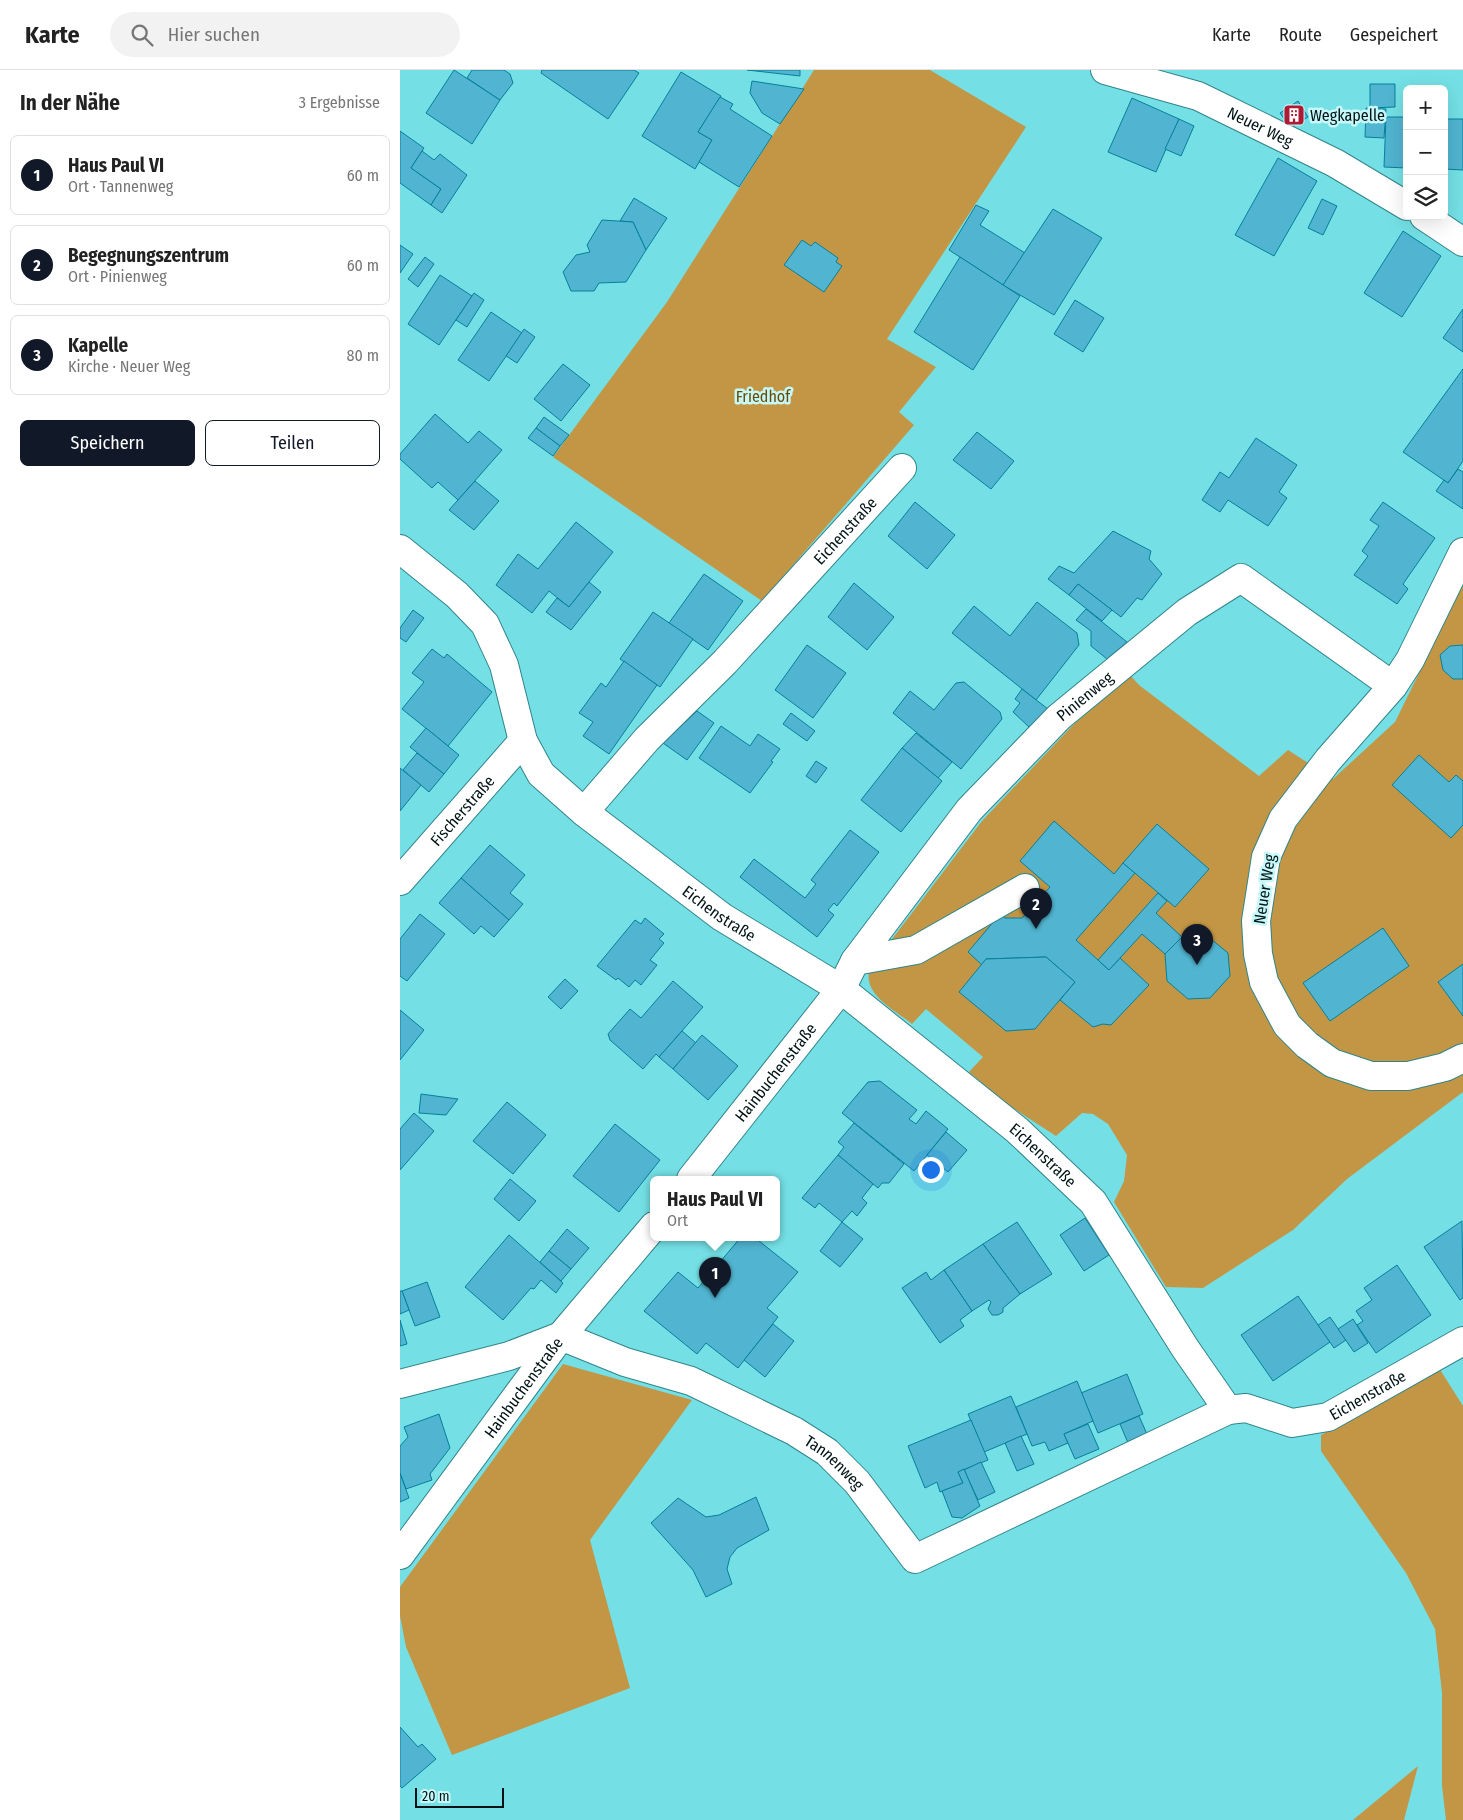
<!DOCTYPE html>
<html lang="de">
<meta charset="utf-8">
<style>
body{margin:0;font-family:"Fira Sans Condensed",sans-serif;background:#f2f2f2;color:#222}
.controls{position:absolute;right:15px;top:15px;display:grid;overflow:hidden;border-radius:8px;box-shadow:0 5px 20px #0002}
.controls button{width:45px;height:45px;display:grid;place-items:center;padding:0;border:0;border-bottom:1px solid #e0e0e0;background:#fff;color:#222;font:25px sans-serif}
.scale{position:absolute;left:15px;bottom:12px;width:89px;box-sizing:border-box;padding-left:5px;border:2px solid #001314;border-top:0;font-size:14px;line-height:18px;white-space:nowrap;color:#001314;-webkit-text-stroke:4px #c6f7f9;paint-order:stroke}
.you{position:absolute;left:530px;top:1099px;width:18px;height:18px;margin:-12px;border:4px solid #fff;border-radius:50%;background:#1a73e8;box-shadow:0 0 0 8px #1a73e833}
.badge{display:grid;place-items:center;width:32px;height:32px;border-radius:50%;background:#111827;color:#fff;font-size:16px;font-weight:700}
.pin{position:absolute;translate:-50% -41px;filter:drop-shadow(0 1px 2px #0008)}
.pin::after{content:'';position:absolute;top:26px;width:18px;height:15px;background:inherit;clip-path:polygon(0 0,100% 0,50% 100%)}
.popup{position:absolute;left:250px;top:1106px;width:130px;height:65px;box-sizing:border-box;display:grid;place-content:center;border-radius:8px;background:#fff;filter:drop-shadow(0 1px 4px #0005);font-size:16px;white-space:nowrap;color:#767676}
.popup b{font-size:19px;color:#222}
.popup::after{content:'';position:absolute;left:50%;top:100%;margin-left:-10px;border:10px solid transparent;border-top-color:#fff}
.list{margin:0;padding:0;list-style:none}
h2{display:flex;justify-content:space-between;align-items:center;height:65px;margin:0;padding:0 20px;font-size:21px}
h2 small{font-size:16px;font-weight:400;color:#767676}
.list li{display:grid;grid-template-columns:32px 1fr auto;gap:15px;align-items:center;box-sizing:border-box;height:80px;margin:0 10px 10px;padding:0 10px;border:1px solid #e0e0e0;border-radius:8px}
.list b{display:block;font-size:19px;white-space:nowrap}
.list p{margin:0;font-size:16px;white-space:nowrap;color:#767676}
.list em{font-size:16px;font-style:normal;color:#767676}
.actions{display:flex;gap:10px;padding:15px 20px}
.actions a{flex:1;padding:11px 0;border:1px solid #111827;border-radius:8px;text-align:center;font-size:18px;color:#111827}
.actions .main{background:#111827;color:#fff}
.icon{flex:none;width:28px;height:28px;fill:none;stroke:currentColor;stroke-width:2;stroke-linecap:round;stroke-linejoin:round}
.map{position:relative;flex:none;width:1063px;height:1750px;overflow:hidden}
header{display:flex;align-items:center;gap:30px;box-sizing:border-box;height:70px;padding:0 25px;background:#fff;border-bottom:1px solid #e0e0e0}
header strong{font-size:24px}
nav{display:flex;gap:28px;margin-inline-start:auto;font-size:18px}
.search{width:350px;height:45px;background:#f2f2f2;display:flex;align-items:center;gap:12px;box-sizing:border-box;padding:0 18px;border-radius:28px;color:#767676;font-size:19px}
main{display:flex}
aside{flex:1;background:#fff}
.map>svg:first-child{display:block}
.green{fill:#c39645}
.building{fill:#51b4d0;stroke:#05809b}
.lines{fill:none;stroke-linecap:round;stroke-linejoin:round}
.minor-casing{stroke:#318589;stroke-width:30}
.minor{stroke:#fff;stroke-width:28}
.labels{text-anchor:middle;stroke-width:5;stroke-linejoin:round;paint-order:stroke}
.poi-label{font-size:16px;fill:#001314;stroke:#c6f7f9;text-anchor:start}
.street-label{font-size:16px;fill:#001314;stroke:#c6f7f9}
.park-label{font-size:16px;fill:#6a4900;stroke:#c6f7f9}
</style>
<header>
<strong>Karte</strong>
<div class="search"><svg class="icon" aria-label="search" viewBox="0 0 24 24"><circle cx="10" cy="10" r="6"/><path d="M15 15l6 6"/></svg>Hier suchen</div>
<nav><a>Karte</a><a>Route</a><a>Gespeichert</a></nav>
</header>
<main>
<aside>
<h2>In der Nähe<small>3 Ergebnisse</small></h2>
<ul class="list">
<li><span class="badge">1</span><div><b>Haus Paul VI</b><p>Ort · Tannenweg</p></div><em>60 m</em></li>
<li><span class="badge">2</span><div><b>Begegnungszentrum</b><p>Ort · Pinienweg</p></div><em>60 m</em></li>
<li><span class="badge">3</span><div><b>Kapelle</b><p>Kirche · Neuer Weg</p></div><em>80 m</em></li>
</ul>
<div class="actions"><a class="main">Speichern</a><a>Teilen</a></div>
</aside>
<div class="map">
<svg width="1063" height="1750" viewBox="0 0 1063 1750">
<rect width="100%" height="100%" fill="#74e0e5"/>
<g class="green">
<path d="M414,0h116l96,57 -139,212 49,28 -37,45 15,13 -152,176 -209,-144 114,-155z"/>
<path d="M1063,514v508l-116,87 -54,51 -90,58 -37,-1 -52,-85 10,-21 3,-26 -19,-31 -15,-10 -11,-1 -26,23 -49,-32 -38,-32 14,-15 -57,-48 -14,15c-17,-14 -51,-30 -42,-56l112,-147 92,-97 57,-48 8,9 120,91 29,-26 45,29 62,-57z"/>
<path d="M163,1294l129,36 -102,140 40,148 -178,67 -46,-108 -6,-31v-29z"/>
<path d="M1039,1298l24,38v414h-17l-4,-34v-93l-7,-64 -29,-56 -85,-122v-16z"/>
<path d="M1018,1696l-14,54h-51z"/>
</g>
<g class="building">
<path d="M54,0l46,30 -28,44 -46,-31z"/>
<path d="M72,0h32l6,4 3,9 -13,17 -33,-22z"/>
<path d="M142,0h92l5,3 -31,46 -67,-46z"/>
<path d="M347,0h53v6z"/>
<path d="M281,2l40,24 -23,36 14,8 -17,29 -53,-33z"/>
<path d="M352,11l52,8 -24,35 -18,-11 -12,-20z"/>
<path d="M970,14h25v23l-25,1z"/>
<path d="M320,27l13,7 -3,5 42,27 -33,51 -40,-25 13,-22 -14,-8z"/>
<path d="M732,28l47,21 -23,53 -48,-20z"/>
<path d="M898,31l10,16 -17,11 -11,-15z"/>
<path d="M966,38l20,1 -2,29 -19,-1z"/>
<path d="M986,47h21v51l-23,-1z"/>
<path d="M779,49l15,7 -13,30 -16,-7z"/>
<path d="M1044,49h19v51l-19,-1z"/>
<path d="M0,61l24,17 -13,20 30,21 -10,16 -31,-22z"/>
<path d="M22,81l12,9 6,-6 27,21 -25,38 -11,-8 10,-16 -30,-21z"/>
<path d="M878,88l39,23 -43,75 -39,-21z"/>
<path d="M234,128l33,20 -21,32 -13,-28 -13,-1z"/>
<path d="M922,129l15,7 -14,29 -15,-7z"/>
<path d="M576,135l13,6 -9,14 45,28 -22,32 -54,-35z"/>
<path d="M653,139l49,29 -48,77 -51,-30z"/>
<path d="M202,150l31,2 13,28 -20,32 -27,1 -5,8h-23l-8,-19 13,-17 14,-3 -3,-7z"/>
<path d="M1003,161l38,25 -39,61 -38,-24z"/>
<path d="M402,170l9,6 4,-4 23,16 -2,4 6,4 -18,26 -40,-27z"/>
<path d="M0,175l13,9 -13,19z"/>
<path d="M25,187l9,7 -16,23 -10,-8z"/>
<path d="M560,187l60,39 -47,74 -59,-38z"/>
<path d="M40,205l32,21 -33,49 -31,-21z"/>
<path d="M74,223l10,7 -17,27 -11,-7z"/>
<path d="M675,230l29,18 -21,34 -29,-18z"/>
<path d="M1063,239v43l-20,-14z"/>
<path d="M91,242l31,21 -33,48 -31,-21z"/>
<path d="M124,259l11,8 -18,26 -11,-7z"/>
<path d="M163,294l27,21 -29,36 -27,-22z"/>
<path d="M1063,299v92l-15,22 -45,-31z"/>
<path d="M35,344l33,29 11,-12 23,19 -44,50 -20,-18 -6,6 -32,-29v-5z"/>
<path d="M144,347l25,18 -9,11 -24,-18z"/>
<path d="M136,358l24,18 -7,10 -25,-18z"/>
<path d="M577,362l37,29 -23,28 -38,-29z"/>
<path d="M856,368l41,27 -18,27 8,6 -19,28 -40,-26 -8,12 -18,-12 18,-28 9,6z"/>
<path d="M1058,399l5,3v37l-27,-18 8,-11 4,3z"/>
<path d="M75,411l24,20 -25,29 -25,-20z"/>
<path d="M515,432l40,33 -28,34 -39,-33z"/>
<path d="M983,432l52,36 -32,46 5,5 -11,15 -43,-29 14,-19 -6,-5 17,-25 -9,-6z"/>
<path d="M176,452l37,30 -44,55 -20,-16 -17,22 -36,-28 22,-31 20,15z"/>
<path d="M713,461l38,20 -2,8 13,15 -20,26 -5,-2 -16,19 -43,-33 -9,11 -21,-16 11,-13 15,7z"/>
<path d="M304,504l39,27 -35,49 -39,-27z"/>
<path d="M189,512l12,10 -30,38 -25,-18 11,-14 12,9z"/>
<path d="M454,513l40,34 -27,33 -39,-33z"/>
<path d="M678,514l34,26 -10,11 -33,-26z"/>
<path d="M637,532l40,31 2,12 -43,55 -84,-67 22,-27 36,30z"/>
<path d="M686,539l41,33 -20,17 -16,-13v-15l-15,-11z"/>
<path d="M13,540l11,8 -18,24 -6,-4v-10z"/>
<path d="M253,542l40,27 -33,48 -40,-28z"/>
<path d="M407,575l39,28 -33,45 -38,-28z"/>
<path d="M1063,575v34h-10l-10,-9 -3,-15 10,-9z"/>
<path d="M32,579l12,9 3,-4 45,38 -44,54 -46,-37 22,-27 -12,-9z"/>
<path d="M224,591l33,24 -48,69 -26,-18 10,-14 -14,-9 22,-30 5,4z"/>
<path d="M564,612l36,30 2,7 -41,50 -68,-56 17,-22 24,19 22,-27z"/>
<path d="M622,619l26,20 -19,18 -16,-15 7,-9 -5,-4z"/>
<path d="M297,641l17,12 -27,37 -24,-17z"/>
<path d="M391,643l24,18 -8,10 -24,-17z"/>
<path d="M321,656l29,20 8,-12 22,15 -9,12 2,1 -23,31 -51,-35z"/>
<path d="M26,658l33,27 -15,19 -34,-27z"/>
<path d="M516,663l36,29 -14,16 -36,-30z"/>
<path d="M502,678l40,33 -41,51 -40,-32z"/>
<path d="M17,683l27,21 -15,18 -26,-22z"/>
<path d="M1019,685l30,27 7,-7 7,6v44l-12,13 -59,-53z"/>
<path d="M416,691l11,7 -11,15 -10,-7z"/>
<path d="M0,698l21,17 -21,26z"/>
<path d="M654,751l60,53 9,-11 12,10 -59,67 33,30 11,-12 29,27 -38,40 -8,-1 -10,3 -33,-27 15,-18 -29,-25 -60,2 -4,6 -14,-13 32,-38 5,4h17l28,-31 -30,-26z"/>
<path d="M757,754l52,45 -34,38 -52,-44z"/>
<path d="M450,760l29,22 -42,54 -3,-3 -6,7 6,5 -17,22 -77,-60 14,-18 51,39 11,-14 -5,-4z"/>
<path d="M90,775l35,30 -15,18 13,11 -14,16 -48,-42z"/>
<path d="M61,808l48,42 -15,17 -13,-11 -7,8 -35,-31z"/>
<path d="M758,823l9,8 -11,12 26,24 -17,17 -23,-20 -33,36 -11,-10z"/>
<path d="M20,844l25,20 -38,47 -7,-5v-37z"/>
<path d="M245,848l19,16 -5,5 5,4 -14,17 7,5 -16,20 -6,-5 -6,7 -11,-9 -2,2 -19,-14 38,-46 6,4z"/>
<path d="M983,858l26,38 -79,55 -27,-38z"/>
<path d="M806,865l22,18 2,23 -20,22 -22,1 -21,-18 -2,-27 17,-17z"/>
<path d="M646,887l29,25 -40,47 -29,2 -47,-39 27,-33z"/>
<path d="M1063,894v52l-25,-34z"/>
<path d="M165,909l13,12 -17,18 -13,-12z"/>
<path d="M273,911l30,26 -44,50 -3,-3 -13,15 -33,-29 -2,-6 22,-25 11,9z"/>
<path d="M0,940l24,20 -24,30z"/>
<path d="M282,961l14,12 -23,26 -14,-12z"/>
<path d="M302,965l36,31 -30,34 -35,-31z"/>
<path d="M480,1011l37,29 -8,9 7,5 10,-13 22,18 -34,42 -72,-58 26,-31z"/>
<path d="M21,1024l37,5 -12,16 -27,-2z"/>
<path d="M107,1032l39,33 -33,39 -40,-33z"/>
<path d="M14,1043l20,18 -34,39v-41z"/>
<path d="M454,1053l50,41 -15,19h-7l-4,5 -40,-33 6,-8 -6,-5z"/>
<path d="M215,1054l45,36 -41,52 -46,-36z"/>
<path d="M546,1062l21,18 -19,22 -21,-17z"/>
<path d="M438,1085l35,29 -11,14 5,5 -10,13 -5,-5 -10,11 -23,-19 -4,5 -13,-10z"/>
<path d="M110,1109l26,22 -17,20 -25,-22z"/>
<path d="M685,1148l24,37 -25,16 -24,-36z"/>
<path d="M1062,1151l1,77 -3,2 -36,-53z"/>
<path d="M442,1152l21,17 -23,28 -20,-16z"/>
<path d="M617,1152l35,52 -32,20 -37,-50z"/>
<path d="M167,1159l22,19 -18,21 -22,-18z"/>
<path d="M109,1165l54,48 -7,10 -15,-13 -7,9 -3,-1 -28,32 -38,-33z"/>
<path d="M341,1167h13l44,35 -31,36 11,9 -40,51 -32,-25 -9,11 -53,-43 34,-39 20,16z"/>
<path d="M583,1174l37,50 -17,14v4l-5,3h-6l-4,-6 3,-7 -2,-2 -17,11 -28,-41z"/>
<path d="M149,1181l22,18 -10,12 -21,-19z"/>
<path d="M997,1195l34,50 -55,38 -19,-28 6,-4 -7,-10 16,-11 -8,-12z"/>
<path d="M544,1200l28,41 -12,9 4,6 -24,17 -38,-55 24,-16 5,8z"/>
<path d="M27,1212l13,35 -25,9 -13,-35z"/>
<path d="M0,1221h2l7,19 -9,4z"/>
<path d="M898,1226l32,46 -57,39 -32,-46z"/>
<path d="M930,1247l16,23 -12,8 -16,-23z"/>
<path d="M953,1249l15,24 -14,9 -16,-23z"/>
<path d="M0,1250l7,24 -7,2z"/>
<path d="M373,1254l21,17 -29,36 -21,-17z"/>
<path d="M727,1304l16,40 -45,19 -17,-40z"/>
<path d="M677,1311l16,40 -29,13 4,9 -19,8 -4,-9 -13,4 -16,-39z"/>
<path d="M611,1326l16,38 -43,18 -16,-38z"/>
<path d="M39,1344l11,34 -20,26 2,6 -26,9 -6,-16v-27l8,-9 -4,-10z"/>
<path d="M739,1346l11,25 -19,9 -11,-26z"/>
<path d="M571,1350l17,40 -30,12 5,11 -23,9 -3,-10 -12,6 -17,-42z"/>
<path d="M688,1354l11,25 -24,10 -11,-25z"/>
<path d="M621,1366l13,28 -17,7 -12,-28z"/>
<path d="M581,1392l14,30 -17,8 -14,-30z"/>
<path d="M564,1399l16,37 -18,12 -10,-1 -10,-26 21,-8 -5,-11z"/>
<path d="M0,1403l9,25 -9,4z"/>
<path d="M356,1427l13,33 -32,18 -7,9 -3,12 5,15 -26,13 -13,-27 -42,-47 27,-25 28,19 13,-2z"/>
<path d="M0,1657l18,20 4,-3 14,15 -34,29 -2,-2z"/>
</g>
<g class="lines">
<g class="minor-casing">
<g id="minor">
<path id="s1" d="M705,0l93,26 137,67 72,43"/>
<path d="M1024,146l39,26"/>
<path id="s2" d="M0,479l57,46 28,29 19,41 19,76 18,33 43,38 138,105 119,72 176,141 76,72 92,146 43,62 18,-2 46,15 36,-6 135,-76"/>
<path d="M1063,482l-53,108 -17,26 -65,74 -45,59 -17,38 -10,64 2,33 6,28 23,43 20,20 25,18 39,13h37l37,-9 18,-9"/>
<path id="s3" d="M184,742l63,-73 78,-77 177,-194"/>
<path id="s4" d="M0,811l123,-140"/>
<path d="M455,891l61,-11 109,-62"/>
<path id="s5" d="M291,1109l150,-190 14,-28 114,-151 90,-93 128,-105 54,-34 152,108"/>
<path id="s6" d="M0,1314l109,-28 52,-20 64,26 66,19 103,50 33,21 30,30 58,77 313,-149"/>
<path id="s7" d="M0,1485l161,-219 93,-110"/>
</g>
</g>
<use href="#minor" class="minor"/>
</g>
<defs>
<g id="building-square" transform="scale(1.125)"><rect x="-9" y="-9" width="18" height="18" rx="4" fill="#ae1a33" stroke="#c6f7f9"/><path d="M-4-6H4V6H1V3H-1V6H-4ZM-2.5-4.3h1.7v1.8h-1.7ZM.8-4.3h1.7v1.8H.8ZM-2.5-1h1.7V.8h-1.7ZM.8-1h1.7V.8H.8Z" fill="#fff"/></g>
</defs>
<g fill-rule="evenodd">
<use href="#building-square" x="894" y="45"/>
</g>
<g class="labels">
<g class="poi-label">
<text x="910" y="51">Wegkapelle</text>
</g>
<g class="street-label">
<text dy="6" stroke="none"><textPath href="#s1" startOffset="166">Neuer Weg</textPath></text>
<text dy="6" stroke="none"><textPath href="#s3" startOffset="384">Eichenstraße</textPath></text>
<text dy="6" stroke="none"><textPath href="#s5" startOffset="625">Pinienweg</textPath></text>
<text dy="6" stroke="none"><textPath href="#s4" startOffset="94">Fischerstraße</textPath></text>
<text transform="translate(864 819) rotate(-81)" y="6">Neuer Weg</text>
<text dy="6" stroke="none"><textPath href="#s2" startOffset="501">Eichenstraße</textPath></text>
<text dy="6" stroke="none"><textPath href="#s5" startOffset="136">Hainbuchenstraße</textPath></text>
<text dy="6" stroke="none"><textPath href="#s2" startOffset="906">Eichenstraße</textPath></text>
<text dy="6" stroke="none"><textPath href="#s7" startOffset="208">Hainbuchenstraße</textPath></text>
<text dy="6" stroke="none"><textPath href="#s2" startOffset="1371">Eichenstraße</textPath></text>
<text dy="6" stroke="none"><textPath href="#s6" startOffset="472">Tannenweg</textPath></text>
</g>
<g class="park-label">
<text x="363" y="332">Friedhof</text>
</g>
</g>
</svg>
<div class="controls">
<button>+</button>
<button>−</button>
<button><svg class="icon" aria-label="layers" viewBox="0 0 24 24"><path d="M12 4l9 5-9 5-9-5zM3 14l9 5 9-5"/></svg></button>
</div>
<div class="scale">20 m</div>
<div class="you"></div>
<div class="pin badge" style="left:315px;top:1228px">1</div>
<div class="popup"><b>Haus Paul VI</b>Ort</div>
<div class="pin badge" style="left:636px;top:859px">2</div>
<div class="pin badge" style="left:797px;top:895px">3</div>
</div>
</main>
